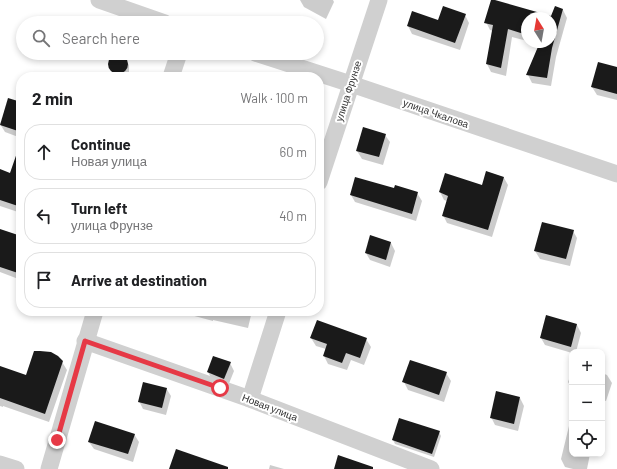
<!DOCTYPE html>
<meta charset="utf-8">
<style>
body{margin:0;font-family:Barlow,sans-serif;background:#f6f6f6;color:#202124}
.controls{position:absolute;right:12px;bottom:12px;display:grid;overflow:hidden;border-radius:8px;box-shadow:0 2px 6px #0003}
.controls button{width:36px;height:36px;display:grid;place-items:center;padding:0;border:0;border-bottom:1px solid #e0e0e0;background:#fff;color:#202124;font:20px sans-serif}
.compass{position:absolute;left:521px;top:12px;width:36px;height:36px;border-radius:50%;background:#fff;box-shadow:0 2px 6px #0003;rotate:349deg}
.stop{position:absolute;width:12px;height:12px;margin:-9px;border:3px solid #e63946;border-radius:50%;background:#fff}
.stop.end{background:#e63946;border-color:#fff;box-shadow:0 1px 4px #0008}
.list{margin:0;padding:0;list-style:none}
h2{display:flex;justify-content:space-between;align-items:center;height:52px;margin:0;padding:0 16px;font-size:17px}
h2 small{font-size:13px;font-weight:400;color:#757577}
.list li{display:grid;grid-template-columns:26px 1fr auto;gap:12px;align-items:center;box-sizing:border-box;height:56px;margin:0 8px 8px;padding:0 8px;border:1px solid #e0e0e0;border-radius:16px}
.list b{display:block;font-size:15px;white-space:nowrap}
.list p{margin:0;font-size:13px;white-space:nowrap;color:#757577}
.list em{font-size:13px;font-style:normal;color:#757577}
.icon{flex:none;width:22px;height:22px;fill:none;stroke:currentColor;stroke-width:2;stroke-linecap:round;stroke-linejoin:round}
.map{position:relative;flex:none;width:617px;height:469px;overflow:hidden}
.search{position:absolute;background:#fff;box-shadow:0 2px 6px #0003;left:16px;top:16px;width:308px;height:44px;display:flex;align-items:center;gap:10px;box-sizing:border-box;padding:0 14px;border-radius:22px;color:#757577;font-size:15px}
.panel{position:absolute;background:#fff;box-shadow:0 2px 6px #0003;left:16px;top:72px;width:308px;height:244px;border-radius:16px}
.map>svg:first-child{display:block}
.shadow{fill:#0003}
.building{fill:#1a1a1a}
.lines{fill:none;stroke-linecap:round;stroke-linejoin:round}
.minor{stroke:#d0d0d0;stroke-width:17}
.route{stroke:#e63946;stroke-width:5}
.labels{text-anchor:middle;stroke-width:4;stroke-linejoin:round;paint-order:stroke}
.street-label{font-size:10px;fill:#333;stroke:#fff}
</style>
<div class="map">
<svg width="617" height="469" viewBox="0 0 617 469">
<rect width="100%" height="100%" fill="#fff"/>
<g class="shadow">
<path d="M300,0h33l1,2 -8,17 -22,-12z"/>
<path d="M492,0l59,17 4,-9 8,2 4,8 -11,39 -5,29 -19,-3 -4,-8 12,-30 -9,-3h20v-24h-24v23l-15,-4 -6,39 -15,-4 -4,-8 6,-33 -3,-1 -4,-8z"/>
<path d="M465,15l4,8 -9,27 -48,-16 -4,-8 31,-5z"/>
<path d="M116,55l7,1 6,9v7l-7,5 -7,-1 -6,-10v-7z"/>
<path d="M617,69v31l-20,-5 -5,-8z"/>
<path d="M21,104v34l-16,-6 -5,-8z"/>
<path d="M385,135l5,7 -7,23 -21,-6 -5,-8z"/>
<path d="M21,144v69l-21,-7v-36l10,4z"/>
<path d="M504,178l4,7 -16,52 -45,-14 -4,-8 4,-14 -3,-1 -4,-8 43,-6z"/>
<path d="M395,189l22,4 5,8 -6,20 -61,-19 -4,-7z"/>
<path d="M0,230l21,8v42l-21,-8z"/>
<path d="M573,231l4,7 -7,28 -30,-7 -5,-8z"/>
<path d="M391,243l4,8 -5,16 -20,-7 -4,-7z"/>
<path d="M185,311h67l-4,17 -35,-8v1l-26,-7z"/>
<path d="M577,325l4,8 -5,19h-4v1l-27,-8 -4,-7z"/>
<path d="M311,338l55,1 5,8 -7,18 -13,-5 -4,10 -19,-6 -4,-8 2,-7 -10,-3z"/>
<path d="M62,362l5,8 -18,52 -46,-16v1l-3,-1v-39l26,9z"/>
<path d="M230,363l4,8 -6,15 -16,-6 -4,-8z"/>
<path d="M572,371v17l-4,-6z"/>
<path d="M446,373l5,8 -7,21 -36,-12 -4,-8z"/>
<path d="M602,373l5,2 5,8 -6,18 -4,-1z"/>
<path d="M166,388l5,8 -5,19 -23,-6 -4,-8z"/>
<path d="M520,398l4,8 -6,25 -23,-6 -4,-8z"/>
<path d="M569,426l3,1v27h18l-3,15h-14l-8,-2 -4,-8z"/>
<path d="M439,432l2,4 -7,21 -39,-13 -2,-4z"/>
<path d="M134,434l5,8 -6,20 -39,-13 -5,-7z"/>
<path d="M270,465l14,4h-15z"/>
</g>
<g class="building">
<path d="M491,0h4l56,16 4,-10 8,3 -11,39 -5,30 -21,-3 14,-33h11v-24h-24v17l-19,-6 -7,39 -15,-4 7,-39 -9,-2z"/>
<path d="M443,6l23,8 -11,29 -48,-17 5,-15 26,9z"/>
<circle cx="118" cy="64" r="10"/>
<path d="M598,62l19,5v27l-26,-7z"/>
<path d="M8,98l13,4v30l-21,-7z"/>
<path d="M363,127l23,7 -7,23 -23,-6z"/>
<path d="M19,147h2v60l-21,-7v-31l10,4z"/>
<path d="M486,171l18,6 -16,53 -46,-14 6,-20 -9,-4 6,-19 37,12z"/>
<path d="M355,177l39,11 1,-3 23,7 -6,22 -62,-19z"/>
<path d="M542,222l32,8 -8,29 -32,-8z"/>
<path d="M0,229l21,7v38l-21,-7z"/>
<path d="M370,235l21,7 -5,18 -21,-7z"/>
<path d="M546,315l31,9 -6,23 -31,-9z"/>
<path d="M317,320l50,18 -7,20 -14,-5 -4,10 -19,-7 4,-12 -17,-6z"/>
<path d="M34,351h6l11,1 7,4 5,5 -18,53 -45,-16v-32l26,9z"/>
<path d="M213,356l18,6 -7,17 -17,-7z"/>
<path d="M410,360l37,12 -8,23 -37,-13z"/>
<path d="M143,382l24,6 -5,20 -24,-6z"/>
<path d="M496,391l24,6 -6,27 -24,-6z"/>
<path d="M399,418l41,13 -8,23 -40,-14z"/>
<path d="M95,421l40,13 -7,20 -40,-12z"/>
<path d="M176,449l52,18v2h-59z"/>
<path d="M338,455l35,12v2h-39z"/>
</g>
<g class="lines">
<g class="minor">
<path d="M99,0l66,23"/>
<path d="M255,53l96,31 266,90"/>
<path d="M171,77l8,-24"/>
<path d="M319,182l60,-182"/>
<path d="M85,341l165,58 181,70"/>
<path d="M250,399l28,-88"/>
<path d="M0,464l16,5"/>
<path d="M49,469l46,-158"/>
</g>
</g>
<g class="lines">
<path class="route" d="M57,440l28,-99 135,47"/>
</g>
<g class="labels">
<g class="street-label">
<text transform="translate(348 91) rotate(-72)" y="4">улица Фрунзе</text>
<text transform="translate(436 113) rotate(19)" y="4">улица Чкалова</text>
<text transform="translate(270 407) rotate(21)" y="4">Новая улица</text>
</g>
</g>
</svg>
<div class="controls">
<button>+</button>
<button>−</button>
<button><svg class="icon" aria-label="locate" viewBox="0 0 24 24"><circle cx="12" cy="12" r="6"/><path d="M12 2v4M12 18v4M2 12h4M18 12h4"/></svg></button>
</div>
<svg class="compass" viewBox="-18 -18 36 36"><path d="M0-13l5 13h-10z" fill="#e53935"/><path d="M0 13l5-13h-10z" fill="#757577"/></svg>
<div class="stop" style="left:220px;top:388px"></div>
<div class="stop end" style="left:57px;top:440px"></div>
<div class="search"><svg class="icon" aria-label="search" viewBox="0 0 24 24"><circle cx="10" cy="10" r="6"/><path d="M15 15l6 6"/></svg>Search here</div>
<section class="panel">
<h2>2 min<small>Walk · 100 m</small></h2>
<ul class="list">
<li><svg class="icon" aria-label="ahead" viewBox="0 0 24 24"><path d="M12 20V5M6 11l6-6 6 6"/></svg><div><b>Continue</b><p>Новая улица</p></div><em>60 m</em></li>
<li><svg class="icon" aria-label="left" viewBox="0 0 24 24"><path d="M17 20v-9H6M10 6l-5 5 5 5"/></svg><div><b>Turn left</b><p>улица Фрунзе</p></div><em>40 m</em></li>
<li><svg class="icon" aria-label="arrive" viewBox="0 0 24 24"><path d="M6 21V4h12l-3 4 3 4H6"/></svg><div><b>Arrive at destination</b></div></li>
</ul>
</section>
</div>
